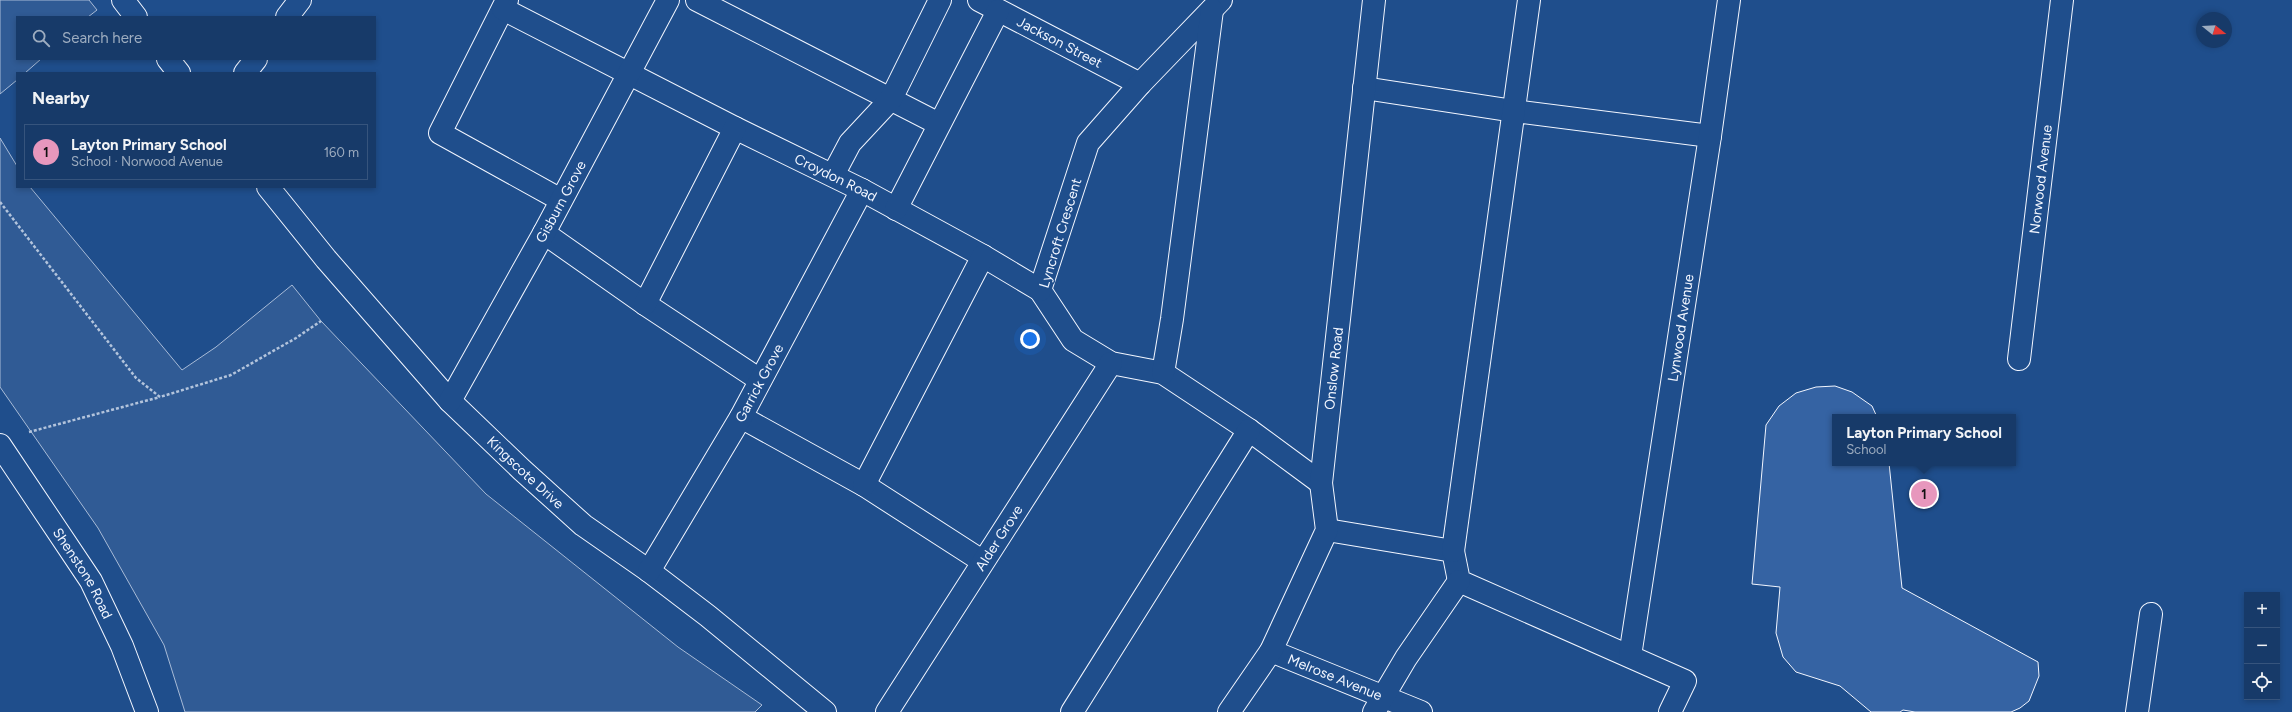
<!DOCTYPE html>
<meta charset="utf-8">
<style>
body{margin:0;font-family:Figtree,sans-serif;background:#20416f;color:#f1f3f6}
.controls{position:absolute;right:12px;bottom:12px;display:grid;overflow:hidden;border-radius:0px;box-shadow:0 2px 6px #0003}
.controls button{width:36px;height:36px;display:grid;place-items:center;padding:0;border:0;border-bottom:1px solid #36547d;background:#173a69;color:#f1f3f6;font:20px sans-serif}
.compass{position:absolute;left:2196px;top:12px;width:36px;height:36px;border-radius:50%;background:#173a69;box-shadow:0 2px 6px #0003;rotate:108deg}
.you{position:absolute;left:1030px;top:339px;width:14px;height:14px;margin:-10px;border:3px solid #fff;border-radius:50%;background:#1a73e8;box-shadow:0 0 0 6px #1a73e833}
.badge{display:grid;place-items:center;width:26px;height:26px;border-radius:50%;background:#e797bd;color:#111;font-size:13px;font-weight:700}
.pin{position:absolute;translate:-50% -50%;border:2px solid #fff;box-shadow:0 1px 4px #0006}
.popup{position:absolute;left:1832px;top:414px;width:184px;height:52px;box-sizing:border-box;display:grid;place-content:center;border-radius:0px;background:#173a69;filter:drop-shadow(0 1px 3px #0005);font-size:13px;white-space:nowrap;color:#9eadc0}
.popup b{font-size:15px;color:#f1f3f6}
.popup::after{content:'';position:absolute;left:50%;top:100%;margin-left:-8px;border:8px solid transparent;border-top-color:#173a69}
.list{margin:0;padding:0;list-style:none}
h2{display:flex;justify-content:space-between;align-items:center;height:52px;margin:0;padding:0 16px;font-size:17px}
h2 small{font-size:13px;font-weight:400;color:#9eadc0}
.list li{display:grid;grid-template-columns:26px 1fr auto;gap:12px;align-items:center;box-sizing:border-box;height:56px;margin:0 8px 8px;padding:0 8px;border:1px solid #36547d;border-radius:0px}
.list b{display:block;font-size:15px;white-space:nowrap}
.list p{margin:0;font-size:13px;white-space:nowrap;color:#9eadc0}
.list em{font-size:13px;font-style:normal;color:#9eadc0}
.icon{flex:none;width:22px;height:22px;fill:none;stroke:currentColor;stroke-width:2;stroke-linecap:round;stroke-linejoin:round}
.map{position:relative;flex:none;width:2292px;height:712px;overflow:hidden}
.search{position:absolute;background:#173a69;box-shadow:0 2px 6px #0003;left:16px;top:16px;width:360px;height:44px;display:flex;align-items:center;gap:10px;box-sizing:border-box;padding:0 14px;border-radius:0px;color:#9eadc0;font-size:15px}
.panel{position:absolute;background:#173a69;box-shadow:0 2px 6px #0003;left:16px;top:72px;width:360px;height:116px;border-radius:0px}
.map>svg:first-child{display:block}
.built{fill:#305b95;stroke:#a8bbd7}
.building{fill:#3563a3;stroke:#f2f6ff}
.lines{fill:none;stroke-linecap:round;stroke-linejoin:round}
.minor-casing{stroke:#f2f6ff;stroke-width:24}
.path{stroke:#b3c4dc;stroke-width:2.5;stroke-dasharray:3 2;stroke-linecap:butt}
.minor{stroke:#1f4e8c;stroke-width:22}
.labels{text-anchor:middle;stroke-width:3;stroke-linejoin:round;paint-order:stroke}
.street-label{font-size:14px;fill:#f2f6ff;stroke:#1f4e8c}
</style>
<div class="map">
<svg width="2292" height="712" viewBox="0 0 2292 712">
<rect width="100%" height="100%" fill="#1f4e8c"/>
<g class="built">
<path d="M0,0h89l8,10 -9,7h-71v42h24l-16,14h-8v7l-17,14z"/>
<path d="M0,138l17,28v21h13l152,183 34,-23 76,-62 29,36 165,173 192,153 84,58 -7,7h-570l-21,-67 -66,-117 -98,-141z"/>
</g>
<path class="building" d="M1835,386l17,6 20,14 5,11h-42v46h54l13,125 136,74 1,14 -10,25 -9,7 -9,4h-96l-12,-2 -3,2h-29l-31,-26 -44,-14 -13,-15 -7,-24 4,-46 -28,-3 14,-159 13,-19 17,-13 20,-6z"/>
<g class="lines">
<g class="minor-casing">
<g id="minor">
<path d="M123,0l13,17"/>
<path d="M507,0l-67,133 121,67"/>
<path d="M697,0l242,124"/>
<path id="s1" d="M979,0l161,84"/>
<path d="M1221,0l-81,84 -52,59 -48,147 33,50 38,23 52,10 86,57 72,53"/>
<path id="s2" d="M503,9l232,119 127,62 121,66 57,34"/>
<path d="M287,17l13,-17"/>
<path d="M168,59l11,14"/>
<path d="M245,73l11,-14"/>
<path d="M1364,88l150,23 196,25"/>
<path d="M833,175l17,-32 41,-44 49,-99"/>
<path id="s3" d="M268,187l58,72 124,142 72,69 61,55 66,46 59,45 117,96"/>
<path d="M896,209l102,-198"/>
<path d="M544,233l101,71 115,76"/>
<path d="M645,304l90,-176"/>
<path id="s4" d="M2019,359l43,-359"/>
<path d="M1163,373l9,-54 40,-309"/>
<path id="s5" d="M450,401l94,-168 124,-233"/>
<path d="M741,417l123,68 118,76"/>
<path id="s6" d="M0,445l91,136 31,65 25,66"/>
<path d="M864,485l119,-229"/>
<path d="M1327,530l126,21 6,30 226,100 -15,31"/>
<path d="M1453,551l76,-551"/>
<path id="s7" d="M649,571l92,-154 121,-227"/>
<path id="s8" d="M1271,651l150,61"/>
<path id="s9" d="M1630,656l80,-520 19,-136"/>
<path id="s10" d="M887,712l224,-349"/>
<path d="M1072,712l177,-282"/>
<path id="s11" d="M1229,712l42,-61 56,-121 -6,-47 53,-483"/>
<path d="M1374,712l32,-54 53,-77"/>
<path d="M2137,712l14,-98"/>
</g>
</g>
<g class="path">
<path d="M0,202l136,176 24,19 71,-22 65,-37 25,-17"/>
<path d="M29,432l131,-35"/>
</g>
<use href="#minor" class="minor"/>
</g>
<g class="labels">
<g class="street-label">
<text dy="5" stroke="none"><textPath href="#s1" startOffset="91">Jackson Street</textPath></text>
<text dy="5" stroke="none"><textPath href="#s2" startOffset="373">Croydon Road</textPath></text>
<text dy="5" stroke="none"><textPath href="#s4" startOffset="181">Norwood Avenue</textPath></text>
<text dy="5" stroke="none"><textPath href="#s5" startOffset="228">Gisburn Grove</textPath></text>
<text transform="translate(1060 233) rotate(-73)" y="5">Lyncroft Crescent</text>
<text dy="5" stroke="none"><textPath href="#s9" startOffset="332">Lynwood Avenue</textPath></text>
<text dy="5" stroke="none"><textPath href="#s11" startOffset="370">Onslow Road</textPath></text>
<text dy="5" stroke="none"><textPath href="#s7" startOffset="218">Garrick Grove</textPath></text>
<text dy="5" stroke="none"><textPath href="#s3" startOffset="385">Kingscote Drive</textPath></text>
<text dy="5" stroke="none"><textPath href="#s10" startOffset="207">Alder Grove</textPath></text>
<text dy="5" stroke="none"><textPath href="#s6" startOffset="153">Shenstone Road</textPath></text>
<text dy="5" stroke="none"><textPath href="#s8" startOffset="69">Melrose Avenue</textPath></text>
</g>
</g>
</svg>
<div class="controls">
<button>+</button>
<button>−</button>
<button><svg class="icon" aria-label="locate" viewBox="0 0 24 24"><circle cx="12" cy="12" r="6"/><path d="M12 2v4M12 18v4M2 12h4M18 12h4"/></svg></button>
</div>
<svg class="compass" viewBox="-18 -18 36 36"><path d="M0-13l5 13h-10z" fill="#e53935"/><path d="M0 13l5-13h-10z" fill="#9eadc0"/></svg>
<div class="you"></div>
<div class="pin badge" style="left:1924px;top:494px">1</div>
<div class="popup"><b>Layton Primary School</b>School</div>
<div class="search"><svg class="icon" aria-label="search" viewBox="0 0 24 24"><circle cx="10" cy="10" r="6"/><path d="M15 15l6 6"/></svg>Search here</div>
<section class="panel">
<h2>Nearby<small></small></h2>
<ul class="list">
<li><span class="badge">1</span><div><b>Layton Primary School</b><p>School · Norwood Avenue</p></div><em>160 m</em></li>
</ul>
</section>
</div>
